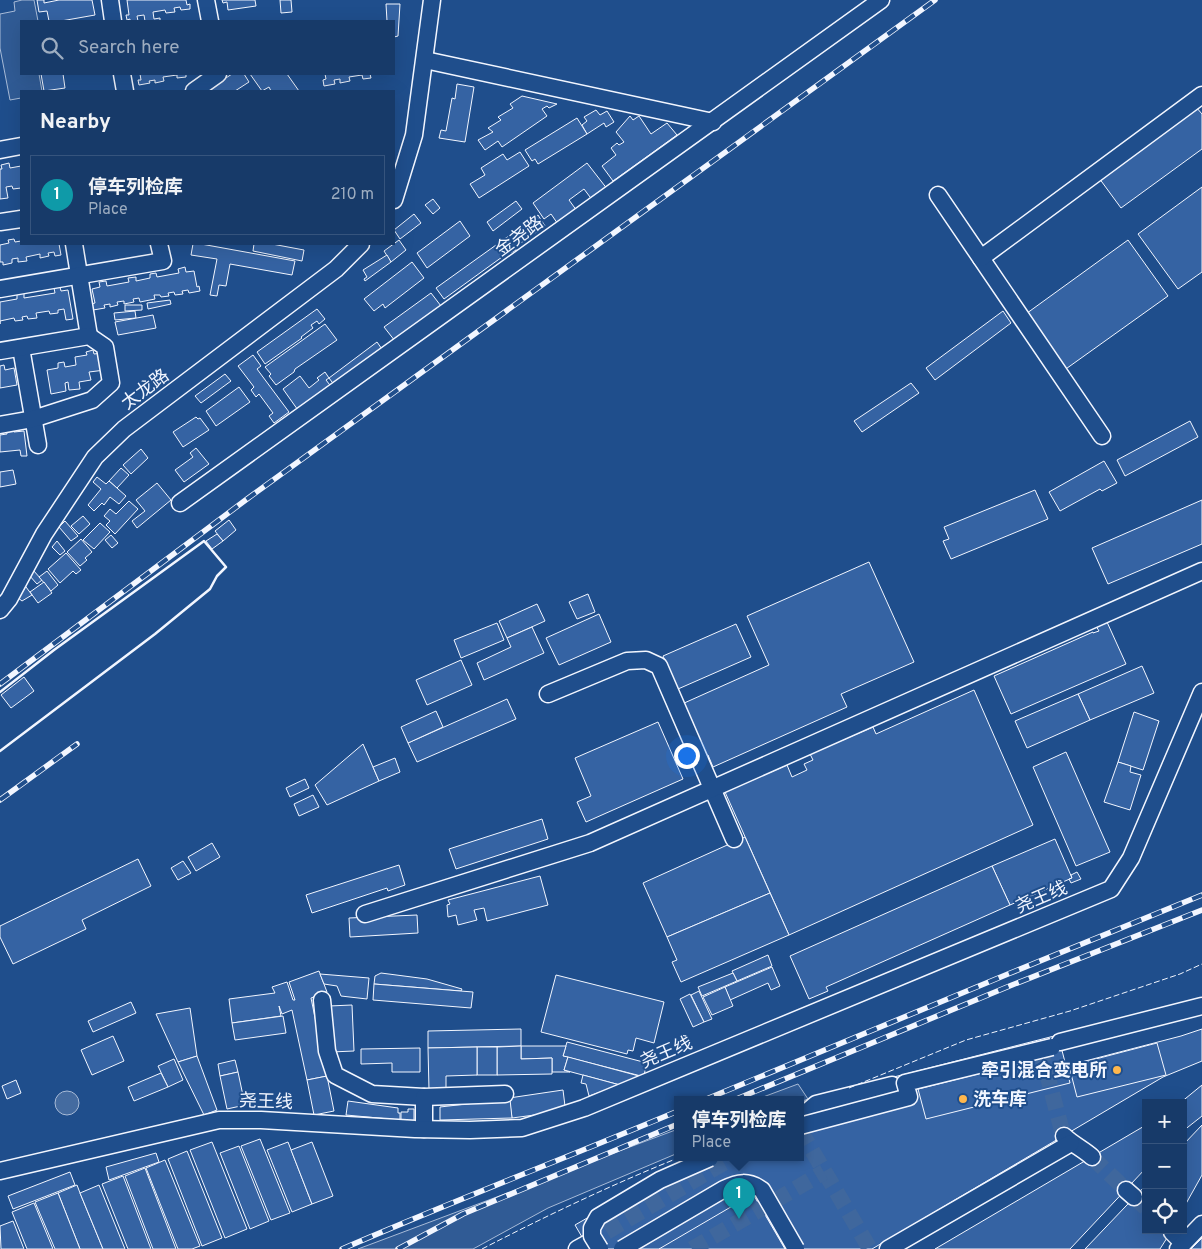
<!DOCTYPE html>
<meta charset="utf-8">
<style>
body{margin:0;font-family:Overpass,"Noto Sans SC",sans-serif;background:#20416f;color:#f1f3f6}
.controls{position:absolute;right:15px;bottom:15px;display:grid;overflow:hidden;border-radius:0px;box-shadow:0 5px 20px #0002}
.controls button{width:45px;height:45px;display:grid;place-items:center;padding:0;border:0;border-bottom:1px solid #36547d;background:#173a69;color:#f1f3f6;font:25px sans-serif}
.you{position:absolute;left:686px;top:755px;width:18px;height:18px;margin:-12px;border:4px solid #fff;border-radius:50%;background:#1a73e8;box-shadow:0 0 0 8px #1a73e833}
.badge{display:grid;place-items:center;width:32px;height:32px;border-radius:50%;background:#bca0f2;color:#fff;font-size:16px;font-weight:700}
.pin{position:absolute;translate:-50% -41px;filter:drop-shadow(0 1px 2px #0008)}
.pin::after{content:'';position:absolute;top:26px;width:18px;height:15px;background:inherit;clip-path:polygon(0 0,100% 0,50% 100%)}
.popup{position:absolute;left:674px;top:1096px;width:130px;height:65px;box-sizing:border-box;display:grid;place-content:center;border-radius:0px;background:#173a69;filter:drop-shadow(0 1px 4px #0005);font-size:16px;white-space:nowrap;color:#9eadc0}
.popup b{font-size:19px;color:#f1f3f6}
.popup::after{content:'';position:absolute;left:50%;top:100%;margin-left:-10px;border:10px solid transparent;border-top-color:#173a69}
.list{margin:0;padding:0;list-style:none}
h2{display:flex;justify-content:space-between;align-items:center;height:65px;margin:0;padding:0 20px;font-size:21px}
h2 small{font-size:16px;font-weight:400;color:#9eadc0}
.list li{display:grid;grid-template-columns:32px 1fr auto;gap:15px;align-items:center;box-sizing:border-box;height:80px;margin:0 10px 10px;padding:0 10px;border:1px solid #36547d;border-radius:0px}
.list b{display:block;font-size:19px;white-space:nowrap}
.list p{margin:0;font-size:16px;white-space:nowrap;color:#9eadc0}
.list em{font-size:16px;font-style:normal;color:#9eadc0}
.icon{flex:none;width:28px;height:28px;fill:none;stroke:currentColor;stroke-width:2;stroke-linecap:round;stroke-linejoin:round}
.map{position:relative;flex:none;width:1202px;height:1249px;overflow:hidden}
.search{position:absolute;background:#173a69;box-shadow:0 5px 20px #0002;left:20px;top:20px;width:375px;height:55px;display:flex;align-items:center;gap:12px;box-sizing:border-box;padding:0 18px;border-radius:0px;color:#9eadc0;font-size:19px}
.panel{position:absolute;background:#173a69;box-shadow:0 5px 20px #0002;left:20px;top:90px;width:375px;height:155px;border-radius:0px}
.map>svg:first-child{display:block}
.built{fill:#305b95;stroke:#a8bbd7}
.water{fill:#446ba0;stroke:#a8bbd7}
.building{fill:#3563a3;stroke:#f2f6ff}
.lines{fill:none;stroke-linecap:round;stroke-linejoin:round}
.minor-tunnel{stroke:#3f679d;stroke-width:16;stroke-dasharray:16 8;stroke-linecap:butt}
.minor-casing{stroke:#f2f6ff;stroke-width:19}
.minor{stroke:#1f4e8c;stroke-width:16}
.rail-casing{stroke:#f2f6ff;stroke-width:5.5}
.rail{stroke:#1f4e8c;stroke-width:4;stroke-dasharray:11;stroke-linecap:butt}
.minor-bridge-casing{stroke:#f2f6ff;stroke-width:19;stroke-linecap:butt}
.minor-bridge{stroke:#1f4e8c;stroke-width:16}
.fence{stroke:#f2f6ff;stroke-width:1;stroke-dasharray:6 2.5;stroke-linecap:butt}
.wall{stroke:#f2f6ff;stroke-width:2.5}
.poi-dot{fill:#ffb74d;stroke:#1f4e8c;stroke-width:2}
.labels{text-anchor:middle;stroke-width:4;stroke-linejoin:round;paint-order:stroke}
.street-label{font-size:18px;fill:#f2f6ff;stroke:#1f4e8c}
.poi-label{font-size:18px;font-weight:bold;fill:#f2f6ff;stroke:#1f4e8c;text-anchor:end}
</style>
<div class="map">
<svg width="1202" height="1249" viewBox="0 0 1202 1249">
<rect width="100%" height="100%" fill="#1f4e8c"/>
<g class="built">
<path d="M22,0h12l4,21h-17v53h18l3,17h-21v7l-11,2 -10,-52v-34l15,-3 -1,-9z"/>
<path d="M798,1084l10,15 -8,3v-2h-45z"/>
<path d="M678,1129v24l-130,55 -75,41h-115z"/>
</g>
<circle class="water" cx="67" cy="1103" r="12"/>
<g class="building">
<path d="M37,0h7v3l15,-3h33l3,15 -34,6h-12l-2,-10 -8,1z"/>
<path d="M127,0h59l1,5 3,-1v5l-9,1 -1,-3 -6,1 1,4 -9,1 -1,-3 -12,2 1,7 6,-1v3h-15l-1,-6 -7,1 1,5h-8v-2l-3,1 -1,-5h3z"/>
<path d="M222,0h33l1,6 -28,4 -1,-8 -4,1z"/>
<path d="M280,0h11l1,12 -11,1z"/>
<path d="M386,4h14l-2,32 -4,1v-16h-7z"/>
<path d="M41,74h25h-3l2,14 -21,3z"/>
<path d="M140,74h46v3l-9,1v-3l-14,2 1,4 -9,2v-3l-6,1 1,2 -11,2 -1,-5h3z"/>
<path d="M232,74h12l5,8 -14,9h-29z"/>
<path d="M250,74h37l12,17h-28l-2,-4 -7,4z"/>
<path d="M325,74h45l1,4 -8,1 -1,-4 -13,2 1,4 -10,2v-4l-6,1 1,4 -11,2 -1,-6 3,-1z"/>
<path d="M457,84l17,3 -9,55 -26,-4 2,-8 5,1 6,-33 3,1z"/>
<path d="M522,96l35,8 -8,4 -2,-2 -5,3 5,7 -45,31 -4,-6 -13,9 -7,-10 15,-8 -5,-4 13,-8 -3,-3 15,-9 -3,-4z"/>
<path d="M1196,107l6,7v35l-81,59 -22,-30z"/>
<path d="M596,110l4,5 7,-4 7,11 -8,5 -2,-4 -17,11 -5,-9 5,-4 -3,-4z"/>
<path d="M630,116l3,4 6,-4 12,18 16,-11 10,12 -64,46 -11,-15 14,-11 -5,-7 6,-5 2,2 5,-3 -8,-10z"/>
<path d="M577,118l10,16 -49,30 -3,-5 -3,2 -7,-11z"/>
<path d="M520,152l9,14 -50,32 -9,-14 15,-9 -4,-7 22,-14 4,6z"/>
<path d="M9,163l1,5 11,-2v22l-8,1 -1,-3 -6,1 2,11 -8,1v-30h2l-1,-4z"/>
<path d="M587,163l21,27 -15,11 -9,-12 -15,11 8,11 -17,16 -9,-13 -7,5 -11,-16z"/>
<path d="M1202,187v85l-24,17 -40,-55z"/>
<path d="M433,199l7,9 -7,6 -8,-9z"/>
<path d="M516,201l6,8 -29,22 -6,-9z"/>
<path d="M414,214l7,9 -21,16 -6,-9z"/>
<path d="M538,215l7,11 -30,21 1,3 -4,2h-3l-65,47 -8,-11z"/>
<path d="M460,221l10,15 -43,32 -10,-15z"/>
<path d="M14,239l1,3 6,-1v3h38l2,11 -6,1 -1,-4 -6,1 1,3 -9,2v-4l-14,3 1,4 -9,1v-4l-6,1v4l-9,2v-3h-3v-17l9,-2 -1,-3z"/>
<path d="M399,240l7,10 -15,12 -7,-11z"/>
<path d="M1128,240l40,56 -105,75 -40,-55z"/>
<path d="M193,244h8l94,17 -3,14 -62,-11 -4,22 -7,-1 -2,11 -7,-1 7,-36 -26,-4z"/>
<path d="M254,244h18l32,6 -2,11 -49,-10z"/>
<path d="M387,255l4,7 -26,19 -1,-2 3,-2 -4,-7z"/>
<path d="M412,262l12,16 -39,30 -2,-4 -9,7 -10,-12z"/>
<path d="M185,267l1,5 8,-1 3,16 2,-1 1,5 -11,2 -1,-3 -6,1 1,3 -8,1 -1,-3 -6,1 1,3 -8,1 -1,-2h-6l1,4 -15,3 -1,-4 -6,1 1,3 -10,2v-3l-7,1 1,3 -8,2v-3l-6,1 1,3 -12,2 -2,-6 4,-1 -3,-14 8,-2 -1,-5 7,-1 1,5 22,-4 -1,-4 8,-1v4l14,-3v-4l6,-1 1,4 22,-4 -1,-4z"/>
<path d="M60,287l1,4 7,-1 5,29 -7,1 -2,-11 -6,1v3l-8,1 -1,-3 -13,2 1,5 -9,1 -1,-3 -5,1 1,3 -8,1 -1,-3 -14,3v3v-22l17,-3v-5l7,-1v5l31,-5 -1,-5z"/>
<path d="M431,293l10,13 -46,35 -11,-14z"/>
<path d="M170,300l1,4 -23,5 -1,-6z"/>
<path d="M125,305h17v5l-17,1z"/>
<path d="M317,309l8,10 -6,5 -2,-3 -6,4 2,3 -12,9 1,1 -37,26 -8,-12z"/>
<path d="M135,311l1,7 -21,2 -1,-7z"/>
<path d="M1003,311l8,12 -76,57 -9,-12z"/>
<path d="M153,315l3,13 -38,7 -3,-13z"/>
<path d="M325,324l12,16 -42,29 -1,3 -18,13 -7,-9 2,-2 -6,-7z"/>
<path d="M377,342l7,10 -46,38 -9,-12z"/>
<path d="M93,350l1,4 8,-1 3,17 -16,2 2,8 -12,2 1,7 -11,1 -1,-8 -3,1 1,8 -15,3 -4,-24 11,-2v-5l6,-1 1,5 11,-2 -1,-8 12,-2 -1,-3z"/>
<path d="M253,355l8,11 -4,3 32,43 -15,11 -5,-7 4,-3 -14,-19 -3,3 -5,-7 3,-3 -16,-21z"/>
<path d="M4,365l1,5 9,-2 3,17 -17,3v-22z"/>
<path d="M325,372l4,6 -3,2 7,9 -33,24 -17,-24 17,-13 9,12 10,-8 -2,-2z"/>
<path d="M225,374l6,7 -30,22 -6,-7z"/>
<path d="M911,383l8,10 -57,39 -8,-11z"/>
<path d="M239,387l11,15 -34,24 -10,-15z"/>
<path d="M196,417l2,2 2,-1 9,12 -26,17 -10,-15z"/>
<path d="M1190,421l8,16 -73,39 -8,-16z"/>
<path d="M14,428v4l10,-1 3,25h-6l-1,-6 -20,2v-17l7,-1 -1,-5z"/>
<path d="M196,448l13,16 -25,18 -9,-12 18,-13 -3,-4z"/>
<path d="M141,449l7,9 -17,16 -8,-9z"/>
<path d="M1104,461l13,22 -15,8 -2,-2 -40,22 -11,-19z"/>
<path d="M121,468l8,7 -12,13 -8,-7z"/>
<path d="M13,470l3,14 -16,3v-15z"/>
<path d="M97,477l9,7 3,-3 17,15 -7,8 -9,-7 -6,8 -2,-2 -8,8 -6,-6 13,-16 -8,-7z"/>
<path d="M157,483l14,17 -34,28 -5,-7 13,-10 -9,-11z"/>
<path d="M1035,490l13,29 -97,40 -8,-18 6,-2 -5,-12z"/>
<path d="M1202,500v44l-94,40 -16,-36z"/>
<path d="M129,501l9,8 -23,25 -9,-9 4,-4 -6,-5 6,-7 6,5z"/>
<path d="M83,516l7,8 -11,10 -8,-8z"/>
<path d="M229,520l7,10 -13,11 -8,-10z"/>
<path d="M65,521l13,15 -7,5 -12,-14z"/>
<path d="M100,523l10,9 -16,17 -11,-9z"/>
<path d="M217,534l6,7 -11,8 -6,-8z"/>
<path d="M111,535l7,8 -6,5 -7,-8z"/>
<path d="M81,539l11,13 -7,6 2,2 -7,6 -13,-14z"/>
<path d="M57,541l8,10 -5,4 -8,-8z"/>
<path d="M66,553l15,17 -5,4 -3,-3 -13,12 -12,-14z"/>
<path d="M869,562l45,100 -73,32 6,13 -134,60 -5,-12 -3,1 -23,-52 87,-39 -22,-49z"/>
<path d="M33,570l9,10 -5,4 -9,-10z"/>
<path d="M47,571l11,14 -7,6 -12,-14z"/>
<path d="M44,582l8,11 -14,10 -8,-11z"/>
<path d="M23,583l9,12 -10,6 -5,-4z"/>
<path d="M588,594l7,18 -18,7 -8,-17z"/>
<path d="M537,604l8,17 -38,17 -8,-17z"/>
<path d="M599,614l12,28 -52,23 -13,-27z"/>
<path d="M1107,622l19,42 -115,50 -17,-38 99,-44v1l6,-2 -3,-5z"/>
<path d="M497,623l7,17 -43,18 -7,-18z"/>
<path d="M736,624l15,33 -73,32 -15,-33z"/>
<path d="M532,627l12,26 -60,27 -7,-17 34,-16 -4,-9z"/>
<path d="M461,660l11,25 -45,20 -11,-25z"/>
<path d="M1142,666l12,27 -64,27 -12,-26z"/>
<path d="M24,677l10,14 -23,17 -10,-13z"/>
<path d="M974,690l59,135 -244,110 -64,-143 62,-27 5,12 15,-7 -3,-6 9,-4 -3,-6 63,-27 3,7z"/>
<path d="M1078,694l12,26 -63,28 -12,-27z"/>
<path d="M507,699l9,20 -99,43 -9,-19z"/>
<path d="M436,711l7,16 -35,16 -7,-16z"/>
<path d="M1134,712l25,9 -16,49 -25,-8z"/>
<path d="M658,722l25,57 -97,43 -9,-20 14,-6 -16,-38z"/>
<path d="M363,744l16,37 -52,24 -12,-20z"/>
<path d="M1066,752l44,100 -34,14 -43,-99z"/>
<path d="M395,758l5,14 -21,9 -6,-14z"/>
<path d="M1118,762l13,4 -1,6 11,3 -11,35 -26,-8z"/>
<path d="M305,779l4,9 -19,9 -4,-9z"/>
<path d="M313,795l6,12 -20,9 -5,-12z"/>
<path d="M542,819l6,20 -92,30 -7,-20z"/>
<path d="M745,837l25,56 -103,44 -24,-54z"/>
<path d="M1055,839l17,39 -62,27 -18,-39z"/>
<path d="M212,843l8,14 -24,14 -8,-14z"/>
<path d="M138,859l13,27 -69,34 4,9 -73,35 -13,-27v-11z"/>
<path d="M183,861l8,12 -13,7 -7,-12z"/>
<path d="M399,865l6,20 -17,6 -1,-3 -75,25 -6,-18z"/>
<path d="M992,866l18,39 -184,82 2,4 -19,8 -19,-43z"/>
<path d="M1077,872l4,7 -10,4 -2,-4 3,-1 -1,-3z"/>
<path d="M540,876l8,29 -61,16 -3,-13 -10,2 3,10 -19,5 -2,-10 -8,2 -1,-12 3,-1 -2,-4z"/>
<path d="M770,893l19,42 -108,47 -9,-20 5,-2 -10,-23z"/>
<path d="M417,915l1,18 -68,4 -1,-19z"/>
<path d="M768,955l4,11 -35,15 -5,-10z"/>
<path d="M772,967l8,19 -9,4 -3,-7 -38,17 -5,-13z"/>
<path d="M319,971l8,21 -16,6 16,78 -20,4 -15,-70 -10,4 -3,-8 2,10 -49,7 -3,-24 46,-6 -3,-6 15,-5 6,18h2l-6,-18z"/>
<path d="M381,973l46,6 35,10 -1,2 -87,-7 1,-8z"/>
<path d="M733,973l4,8 -35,15 -4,-9z"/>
<path d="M320,974l49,4 -2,21 -26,-3 -4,-10 -13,-2z"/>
<path d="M556,975l108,27 -10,41 -18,-5 -3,13 -5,-1 -1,4 -86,-22z"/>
<path d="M374,984l99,8 -2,16 -98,-8z"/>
<path d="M725,987l8,19 -21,9 -9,-18z"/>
<path d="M699,991l13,28 -8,3 -13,-27z"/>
<path d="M690,994l14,28 -11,5 -13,-28z"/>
<path d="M131,1002l5,11 -43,19 -5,-11z"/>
<path d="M352,1005l2,46 -23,1 -2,-46z"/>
<path d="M190,1008l7,48 -19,6 -22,-48z"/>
<path d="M283,1016l3,17 -51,7 -3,-17z"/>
<path d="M521,1029v17l-93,2v-17z"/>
<path d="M1202,1029v32l-39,16 -291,172h-283l-14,-24 80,-46 42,-21h103v-39l95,-25 -5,-16 168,-43 8,31 115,-30z"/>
<path d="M113,1036l11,25 -32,14 -11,-25z"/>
<path d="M567,1042l80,21 -3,12 -3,1 -78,-20z"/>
<path d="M1157,1043l9,32 -89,22 -8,-31z"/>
<path d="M521,1046h45l-3,10 5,1 -4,13 6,2h-18v-14l-31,1z"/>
<path d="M521,1046v13l31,-1v16l-55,1v-28z"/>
<rect x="477" y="1047" width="20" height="28"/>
<path d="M477,1047v28l-31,1v14h-17l-1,-42z"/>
<path d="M420,1048v24h-28v-9l-31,1v-15z"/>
<path d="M197,1056l20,54 -13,5 -26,-53z"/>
<path d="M568,1057l71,19 -1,2 -18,7 -56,-15z"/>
<path d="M174,1059l9,21 -15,7 -10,-21z"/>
<path d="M1025,1059l3,13 -68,17 -3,-12z"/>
<path d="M235,1060l3,12 -18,4 -2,-12z"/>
<path d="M1065,1062l5,21 -144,36 -8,-30 96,-24 1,3 9,-2 2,6z"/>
<path d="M238,1072l7,33 -18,4 -7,-33z"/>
<path d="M161,1073l7,14 -34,14 -6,-14z"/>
<path d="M583,1075l37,10 -31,11 -3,-12 -5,-1z"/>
<path d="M327,1076l7,35 -20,4 -7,-35z"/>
<path d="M16,1080l5,13 -14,6 -5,-13z"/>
<path d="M1202,1085v31l-19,15v-28h-3z"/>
<path d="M563,1090l2,16 -23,8 -30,4 -3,-20z"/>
<path d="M510,1099l2,19 -72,2v-13z"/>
<path d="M348,1101l50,7v5h2v7l-54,-5z"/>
<path d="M408,1109h6v12l-13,1v-10h7z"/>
<path d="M1146,1125v43l-76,81h-135z"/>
<path d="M1202,1125v50l-19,34v-64z"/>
<path d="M260,1139l30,74 -19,7 -30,-74z"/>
<path d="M212,1142l35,87 -22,9 -35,-88z"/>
<path d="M288,1142l24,62 -20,8 -25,-62z"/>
<path d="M312,1142l21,54 -21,8 -21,-54z"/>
<path d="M239,1146l30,75 -19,8 -30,-76z"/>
<path d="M187,1151l35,87 -20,8 -34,-87z"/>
<path d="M156,1153l3,9 -50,18 -3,-13z"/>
<path d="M165,1160l35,86 -8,3h-14l-32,-81z"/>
<path d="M145,1168l31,81h-23l-28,-73z"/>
<path d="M70,1172l5,13 -62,24 -5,-13z"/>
<path d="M123,1176l28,73h-23l-26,-65z"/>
<path d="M77,1185l3,8 23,56h-23l-22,-56z"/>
<path d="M99,1185l26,64h-22l-23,-56z"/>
<path d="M1146,1185v45h26l-12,19h-75z"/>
<path d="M58,1193l22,56h-25l-20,-47z"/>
<path d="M753,1194l32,55h-126z"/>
<path d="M34,1203l19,46h-26l-15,-37z"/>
<path d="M13,1221l11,28h-23l-1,-23z"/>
<path d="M1202,1238v11h-11z"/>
</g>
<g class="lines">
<g class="minor-tunnel">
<path d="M1040,1047l22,84 2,5"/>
<path d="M800,1130l70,119"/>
<path d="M1092,1157l34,33"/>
<path d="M1134,1197l12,11"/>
<path d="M586,1244l146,-86"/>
<path d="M692,1249l132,-77"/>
</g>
<g class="minor-casing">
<g id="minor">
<path d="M110,0l3,21"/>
<path d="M206,0l4,21"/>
<path d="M425,60l288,62"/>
<path d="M122,74l3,17"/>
<path d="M194,91l24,-17"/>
<path d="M0,150l21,-4"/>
<path d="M938,195l164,241"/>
<path d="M394,200l20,-65 18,-135"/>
<path d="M0,222l21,-3"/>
<path d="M74,244l15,92"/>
<path d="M981,258l221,-163"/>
<path d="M0,289l163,-28 -4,-17"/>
<path d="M21,348l17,97"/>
<path d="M0,351l89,-15 16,11 6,36 -19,17 -59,19 -33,6"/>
<path d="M180,503l701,-503"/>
<path d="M0,610l9,-11 35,-65 51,-77 29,-28 212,-160 25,-25"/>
<path d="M548,694l79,-33 19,-1 13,6 75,173"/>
<path d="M365,914l225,-71 612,-272"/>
<path d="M322,1000l5,51 8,24 37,19 52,3"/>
<path d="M1060,1042l142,-36"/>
<path d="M805,1117l4,-7 7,-6 76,-19"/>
<path d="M424,1129v-32l81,-3"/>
<path d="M1064,1136c8,8 19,13 28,21"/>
<path d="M0,1171l219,-51h42l154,9 55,1 52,-2 62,-20 527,-219 20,-31 71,-166"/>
<path d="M1126,1190l8,7"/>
<path d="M1172,1232l11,11"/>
<path d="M577,1249l9,-5"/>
<path d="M888,1249l183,-106"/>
<path d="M1178,1249l24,-25"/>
</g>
</g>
<use href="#minor" class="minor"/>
<g class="rail-casing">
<g id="rail">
<path d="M0,684l247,-185 688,-499"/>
<path d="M0,800l77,-56"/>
<path d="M704,1100l304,-126 194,-79"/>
<path d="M734,1100l278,-115 190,-75"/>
<path d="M342,1249c111,-48 224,-91 336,-138"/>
<path d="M398,1249l65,-35 215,-90"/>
</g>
</g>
<use href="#rail" class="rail"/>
<g class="minor-bridge-casing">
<g id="minor-bridge">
<path d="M800,1126l109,-29 -4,-14 147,-36"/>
<path d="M600,1249l-8,-13v-8l6,-11 62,-37 50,-22"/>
<path d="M622,1249l102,-60c14,-7 24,-9 38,1l34,59"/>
</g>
</g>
<use href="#minor-bridge" class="minor-bridge"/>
<g class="fence">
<path d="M849,1088l117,-48 104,-29 110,-37 22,-10"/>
<path d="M482,1249c64,-33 129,-64 196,-91"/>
</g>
<path class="wall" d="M0,692l54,-42 150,-109 22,26 -9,9 -7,13 -55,45 -155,117"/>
</g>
<g class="poi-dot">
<circle cx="1117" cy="1070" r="5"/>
<circle cx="963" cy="1099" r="5"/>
</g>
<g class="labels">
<g class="street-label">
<text transform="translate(519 236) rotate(-36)" y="6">金尧路</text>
<text transform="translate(145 389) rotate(-37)" y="6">太龙路</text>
<text transform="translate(1041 897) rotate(-23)" y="6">尧王线</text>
<text transform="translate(666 1052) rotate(-23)" y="6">尧王线</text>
<text transform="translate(266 1101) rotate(2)" y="6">尧王线</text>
</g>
<g class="poi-label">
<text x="1107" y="1076">牵引混合变电所</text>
<text x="973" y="1105" text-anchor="start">洗车库</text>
</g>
</g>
</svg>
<div class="controls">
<button>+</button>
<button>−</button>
<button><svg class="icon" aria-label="locate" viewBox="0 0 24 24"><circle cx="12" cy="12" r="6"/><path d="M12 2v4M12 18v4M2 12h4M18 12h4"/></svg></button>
</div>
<div class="you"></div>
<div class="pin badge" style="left:739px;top:1219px;background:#0f9aa8">1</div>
<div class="popup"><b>停车列检库</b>Place</div>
<div class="search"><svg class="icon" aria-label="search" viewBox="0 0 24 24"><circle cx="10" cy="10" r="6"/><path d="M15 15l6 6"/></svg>Search here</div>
<section class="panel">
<h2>Nearby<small></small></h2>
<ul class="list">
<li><span class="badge" style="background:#0f9aa8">1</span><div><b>停车列检库</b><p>Place</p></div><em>210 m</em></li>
</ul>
</section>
</div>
